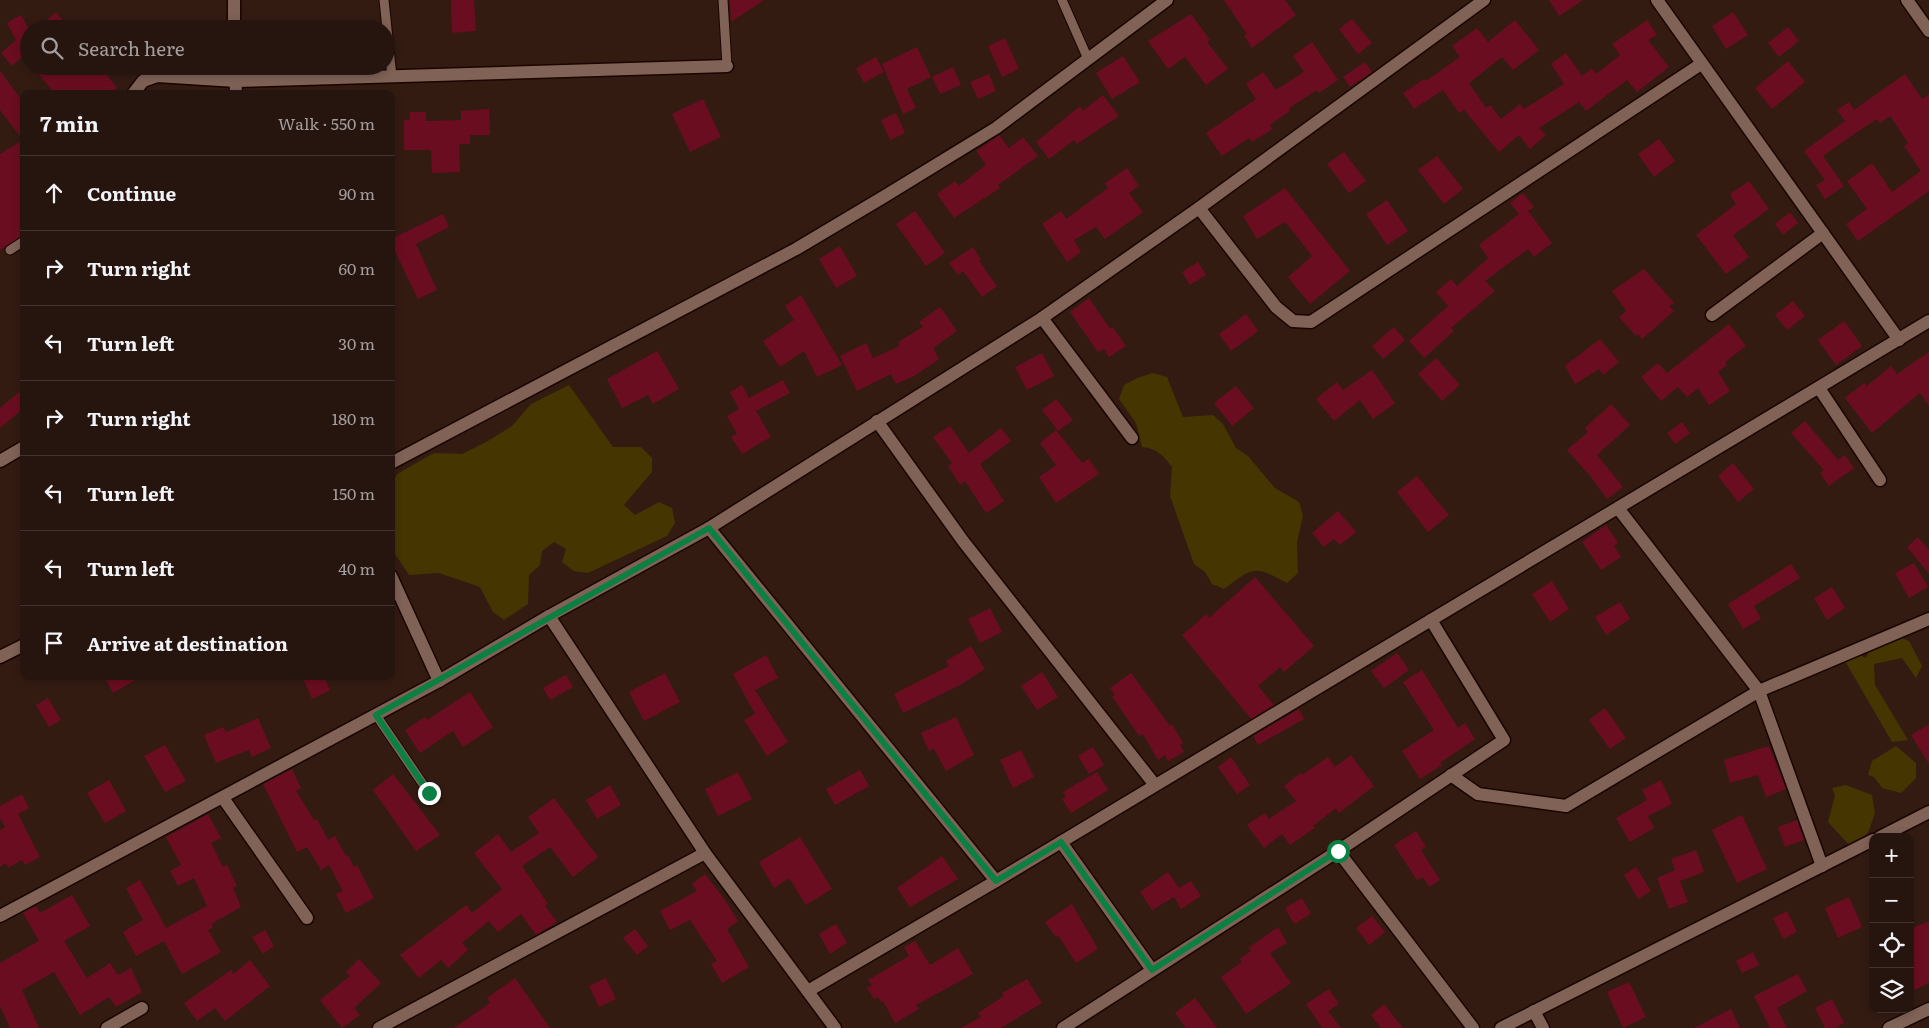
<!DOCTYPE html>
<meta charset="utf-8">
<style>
body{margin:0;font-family:Literata,serif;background:#32211c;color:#f1f3f6}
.controls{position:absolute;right:15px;bottom:15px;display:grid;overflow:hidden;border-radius:10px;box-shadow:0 2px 8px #0003}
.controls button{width:45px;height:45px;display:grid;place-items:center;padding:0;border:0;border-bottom:1px solid #42332e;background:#26140e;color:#f1f3f6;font:25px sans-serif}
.stop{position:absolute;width:15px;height:15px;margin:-11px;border:4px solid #0b8043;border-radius:50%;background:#fff}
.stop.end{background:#0b8043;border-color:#fff;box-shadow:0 1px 5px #0008}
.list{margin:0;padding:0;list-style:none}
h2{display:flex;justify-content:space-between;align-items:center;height:65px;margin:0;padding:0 20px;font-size:21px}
h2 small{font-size:16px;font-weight:400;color:#a49e9e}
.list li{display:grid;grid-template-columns:32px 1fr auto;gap:15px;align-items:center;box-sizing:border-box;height:75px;padding:0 20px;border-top:1px solid #42332e}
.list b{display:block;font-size:19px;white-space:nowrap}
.list em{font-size:16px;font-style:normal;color:#a49e9e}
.icon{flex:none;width:28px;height:28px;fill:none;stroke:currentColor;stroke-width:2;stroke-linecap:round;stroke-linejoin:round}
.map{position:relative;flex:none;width:1929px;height:1028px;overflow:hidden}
.search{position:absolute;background:#26140e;box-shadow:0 2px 8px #0003;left:20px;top:20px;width:375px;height:55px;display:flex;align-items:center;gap:12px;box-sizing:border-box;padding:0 18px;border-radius:28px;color:#a49e9e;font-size:19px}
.panel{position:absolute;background:#26140e;box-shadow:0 2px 8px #0003;left:20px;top:90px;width:375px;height:590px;border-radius:10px}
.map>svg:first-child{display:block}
.green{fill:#453501}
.building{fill:#6b0d20}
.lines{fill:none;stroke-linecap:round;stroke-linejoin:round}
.service-casing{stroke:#1a0501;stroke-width:11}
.minor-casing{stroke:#1a0501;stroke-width:15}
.tertiary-casing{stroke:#1a0501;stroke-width:15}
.service{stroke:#806257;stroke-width:9}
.minor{stroke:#806257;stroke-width:12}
.tertiary{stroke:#806257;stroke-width:12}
.route{stroke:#0b8043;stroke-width:6}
</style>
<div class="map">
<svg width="1929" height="1028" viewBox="0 0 1929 1028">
<rect width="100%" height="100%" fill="#331b12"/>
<g class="green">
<path d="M1153,373l14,4 16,40 30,-2 10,9 13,24 12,8 27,32 24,14 4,13 -6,28 1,30 -11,10c-33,-18 -33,-16 -63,6l-12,-5 -7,-12 -11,-8 -24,-68 2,-29c-8,-11 -16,-19 -30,-20l-6,-24 -17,-24 5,-14 13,-7z"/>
<path d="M569,385l44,62h28l11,11v14l-28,33 11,10 24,-13 13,6 3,15 -8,13 -79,37 -14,-2 -12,-9 4,-13 -12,-7 -12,9 -2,14 -11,10 -1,29 -24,16 -11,-8 -13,-25 -41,-14 -30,2 -18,-27v-61l6,-13 37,-21 28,1 26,-13 24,-15 19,-22z"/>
<path d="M1897,636l12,5 13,25 -6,12 -14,-20 -28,6 1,21 33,55 -16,2 -47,-81 9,-9 12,6 9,-19z"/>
<path d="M1896,746l20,17v15l-15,15 -19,-5 -8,-11 -6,-2 4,-14z"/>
<path d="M1846,785l26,10 3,18 -7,20 -16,15 -24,-26 7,-27 -3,-7z"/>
</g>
<g class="building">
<path d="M451,0h23l2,31 -24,2z"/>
<path d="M730,0h34l-33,22z"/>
<path d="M1224,0h61l11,15 -44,33 -8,-12 3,-2z"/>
<path d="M1549,0h34l-24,16z"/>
<path d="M56,12l14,17h-34z"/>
<path d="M1733,12l15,23 -22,14 -14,-23z"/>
<path d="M1191,14l19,26 -3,2 21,27 -22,16 -21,-28 -17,12 -20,-28z"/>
<path d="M21,15l8,14v34l-5,-8 -12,11 -11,-13 15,-13 -9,-17z"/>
<path d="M1352,19l20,24 -14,11 -19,-25z"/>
<path d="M1515,20l24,30 -26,20 -11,-13 -33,26 17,25 4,-3 11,14 19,-15 4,5 40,-25 -13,-20 15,-11 16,23 10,-8 4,6 24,-19 -8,-11 35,-24 10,15 -9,5 21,27 -32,25 -10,-12 -41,31 -7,-9 -40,26 7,7 -16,14 -11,-14 -20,17 -35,-42 -5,3 -16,-23 -29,19 -11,-16 21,-14 2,2 34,-24 -8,-11 25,-18 11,14z"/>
<path d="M1788,27l11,14 -20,16 -11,-14z"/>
<path d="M1005,38l14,31 -17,8 -14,-31z"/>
<path d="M1312,42l26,38 -19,13 -2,-3 -28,18 1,3 -20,14 3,4 -21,13 -3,-4 -27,18 -16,-23 50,-34 -10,-15 17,-12 13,18 28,-18 -11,-16z"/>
<path d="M917,47l14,30 -24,12 9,19 -13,6 -21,-50z"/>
<path d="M1123,56l17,26 -28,17 -16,-26z"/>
<path d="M876,57l8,15 -20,11 -8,-15z"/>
<path d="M1788,61l17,21 -33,27 -17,-21z"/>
<path d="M1365,62l7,10 -22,15 -7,-10z"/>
<path d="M32,66h68l17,22 -7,6h-55z"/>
<path d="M953,67l8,18 -21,9 -8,-17z"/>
<path d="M0,71l24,32v132l-24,15v-96l23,-14 -23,-30z"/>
<path d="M989,74l7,17 -18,8 -8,-17z"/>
<path d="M1905,74l17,25 7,-5v97l-71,50 -12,-17 21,-15 -20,-28 25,-18 20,29 29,-21 -17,-25 4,-3 -18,-27 -10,7 -3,-4 -23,15 -31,22 21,30 -19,13 -9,-14 9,-5 -21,-29 41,-30 -8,-11 12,-8 5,8z"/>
<path d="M1103,95l16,21 -42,28 -3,-4 -25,19 -13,-17 44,-36 3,5z"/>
<path d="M703,99l18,38 -31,15 -18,-38z"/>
<path d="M489,109l1,26h-20v9h-11l1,28 -28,1 -1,-23h-27v-30h6v-8h16v9l35,-1v-9z"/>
<path d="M896,113l9,20 -15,7 -9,-20z"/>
<path d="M999,135l10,13 14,-11 15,19 -40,29 2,3 -46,30 -17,-24 18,-13 4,5 27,-21 -10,-14z"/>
<path d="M1659,139l16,22 -21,16 -16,-23z"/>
<path d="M1344,152l22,29 -17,12 -22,-29z"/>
<path d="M1437,156l26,33 -19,15 -26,-34z"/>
<path d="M1127,168l12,18 -10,7 14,19 -38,27 -9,-12 -22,13 7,12 -14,10 -25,-38 19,-13 5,8 42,-31 -3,-5z"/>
<path d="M1749,181l20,28 -36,26 16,22 -23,17 -30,-39 40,-31 -6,-10z"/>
<path d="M1285,188l65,83 -40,33 -22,-27 24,-21 -17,-22 -10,-12 -28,17 -14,-23z"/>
<path d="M1523,193l11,14 -6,4 24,32 -18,14 -6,-8 -43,32 10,10 -44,37 3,3 -30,27 -15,-17 39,-35 -12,-14 15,-13 6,7 31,-28 -9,-13 40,-31 -9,-11z"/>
<path d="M1387,200l21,31 -21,14 -21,-31z"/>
<path d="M915,211l30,42 -19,13 -30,-42z"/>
<path d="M1790,212l8,11 -15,12 -8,-11z"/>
<path d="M443,214l6,13 -33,17 21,46 -19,9 -27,-56v-4z"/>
<path d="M840,246l17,30 -21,12 -17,-29z"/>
<path d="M973,247l8,13 -2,1 18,25 -15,11 -19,-26 -5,4 -9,-12z"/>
<path d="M1198,262l8,13 -16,10 -8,-13z"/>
<path d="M1644,269l30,34 -5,3 5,5 -32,28 -4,-5 -2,2 -17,-19 7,-6 -14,-20z"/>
<path d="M801,295l41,70 -25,12 -13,-26 -24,16 -17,-26 31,-21 -9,-14z"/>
<path d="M1089,298l21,31 3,-2 13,19 -17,11 -5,-8 -6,3 -28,-40z"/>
<path d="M1793,301l12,15 -18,14 -12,-15z"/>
<path d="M940,307l17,24 -24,17 6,11 -25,17 -18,8 -5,-10 -34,17 -17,-35 26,-13 7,15 27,-12 -2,-4 25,-15 -4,-5z"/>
<path d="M1246,314l12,17 -27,20 -12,-17z"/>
<path d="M1844,321l18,25 -26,19 -18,-25z"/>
<path d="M1729,324l17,22 -21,16 2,3 -9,7 12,19 -21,14 -11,-17 -11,9 -9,-10 -17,14 -20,-24 17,-14 9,10z"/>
<path d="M1394,327l11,13 -22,19 -11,-13z"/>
<path d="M1600,339l19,23 -16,13 -4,-6 -24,15 -10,-18z"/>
<path d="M657,351l22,38 -26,15 -5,-9 -26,13 -15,-29z"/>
<path d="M1929,352v54l-9,-13 -48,40 -27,-35 19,-15 3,3 24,-20 6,8z"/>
<path d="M1042,353l12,23 -27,14 -12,-23z"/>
<path d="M1436,358l24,27 -18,16 -24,-27z"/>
<path d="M1372,370l23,33 -22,16 -13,-19 -26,21 -18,-22 21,-17 6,8z"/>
<path d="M783,380l7,13 -34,18 15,26 -29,17 -11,-17 6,-3 -10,-18 12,-7 -9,-17 12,-7 7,13z"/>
<path d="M1236,386l18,22 -22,18 -18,-23z"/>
<path d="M24,388v20l-24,20v-20z"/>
<path d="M1056,399l17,21 -15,11 -16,-21z"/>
<path d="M1611,404l19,21 -33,30 26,32 -16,12 -16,-22 -24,-27 21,-18 -3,-4z"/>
<path d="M1805,421l33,39 7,-5 9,13 -25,18 -9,-13 4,-3 -33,-37z"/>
<path d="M1682,422l8,11 -15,11 -8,-11z"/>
<path d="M950,426l19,27 32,-25 10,13 -31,23 24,37 -18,12 -21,-32 -5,4 -12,-19 4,-3 -19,-26z"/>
<path d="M1056,430l26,33 7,-4 10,15 -43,29 -17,-26 17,-12 -16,-22z"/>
<path d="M1733,463l21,26 -16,13 -20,-26z"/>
<path d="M1417,476l32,39 -21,17 -31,-40z"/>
<path d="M1338,511l18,21 -16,13 -6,-6 -10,8 -12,-14z"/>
<path d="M1606,525l12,18 -4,3 7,11 -20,13 -19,-28z"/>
<path d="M1918,537l11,13v24l-22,-27z"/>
<path d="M1914,563l14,24 -19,11 -14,-25z"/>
<path d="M1791,564l9,14 -46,28 7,13 -18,10 -15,-25z"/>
<path d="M1255,577l59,69 -30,26 -4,-5 -22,19 16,19 -23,14 -69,-84 25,-21 2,4z"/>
<path d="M1552,581l17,28 -19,13 -18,-28z"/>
<path d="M1832,587l13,21 -18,12 -13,-22z"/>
<path d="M1620,602l10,17 -24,16 -11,-18z"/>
<path d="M990,608l12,24 -22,11 -12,-24z"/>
<path d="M971,646l14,23 -25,16 -57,28 -9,-19 55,-28 -3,-5z"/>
<path d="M1397,653l12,17 -25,18 -13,-17z"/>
<path d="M766,655l12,23 -23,12 33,52 -21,14 -23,-36 11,-6 -22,-40z"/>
<path d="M1422,670l36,58 7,-5 10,16 -35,24 2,2 -22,14 -18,-28 32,-21 -31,-48z"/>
<path d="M1042,672l16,25 -21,13 -16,-24z"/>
<path d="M665,673l15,29 -36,19 -15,-29z"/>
<path d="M1131,673l39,53 2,-2 11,19 -3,2 4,7 -16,9 -3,-6 -7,5 -15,-26 -4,2 -27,-40 3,-1 -5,-7z"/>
<path d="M566,675l7,12 -23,13 -7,-12z"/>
<path d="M104,676h38l-29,17z"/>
<path d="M302,676h22l6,14 -18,9z"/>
<path d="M470,692l23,35 -30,20 -10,-16 -33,22 -15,-23 20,-13 2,3z"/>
<path d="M48,698l13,22 -12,7 -13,-22z"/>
<path d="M1605,708l21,30 -16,11 -21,-29z"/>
<path d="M1299,709l5,10 -46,26 -5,-9z"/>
<path d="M956,717l18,38 -28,16 -12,-22 -5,2 -8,-18z"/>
<path d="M258,718l13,30 -19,9 -3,-7 -33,13 -12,-28 19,-8 3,5z"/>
<path d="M1929,724v40l-18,-29z"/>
<path d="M165,745l21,36 -21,11 -21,-36z"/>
<path d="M1769,746l17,43 -20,8 -8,-22 -28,8 -6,-23z"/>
<path d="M1093,747l11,18 -15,9 -11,-18z"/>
<path d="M1021,750l13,27 -21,11 -13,-28z"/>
<path d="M1351,755l23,31 -35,27 -3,-5 -23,18 2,2 -25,17 -8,-11 -18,14 -17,-23 18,-12 4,6 27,-18 -12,-15 16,-13 2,2 26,-18 7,10z"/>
<path d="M1231,757l19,28 -13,9 -19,-27z"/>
<path d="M292,769l9,19 -5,3 18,29 3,-1 11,21 7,-4 11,20 2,-1 6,12 3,-2 17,33 -28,15 -10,-19 7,-3 -14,-26 -8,5 -14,-23 -10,5 -34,-68z"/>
<path d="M860,770l9,16 -34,19 -9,-16z"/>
<path d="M738,772l14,27 -34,17 -13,-27z"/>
<path d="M1097,772l11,18 -37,23 -9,-14 4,-2 -3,-5z"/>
<path d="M393,774l47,61 -24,16 -43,-61z"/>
<path d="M109,780l17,31 -21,12 -18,-30z"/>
<path d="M1661,780l11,24 -24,12 6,12 -24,14 -14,-24 31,-18 -5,-10z"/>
<path d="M610,785l11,20 -24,14 -11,-19z"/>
<path d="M22,794l7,14 -11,6 22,43 -15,8 -3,-5 -14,8 -2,-5 -6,4v-37l5,-3 -5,-9v-12z"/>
<path d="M554,798l44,59 -25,20 -23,-30 -28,19 26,38 -3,2 12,16 -21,13 -15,-21 -23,18 -9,-11 -27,22 6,7 -20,18 -7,-8 -22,18 -19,-23 66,-50 6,8 30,-24 -28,-36 24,-19 13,18 28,-19 -11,-16z"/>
<path d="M208,814l13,24 -10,5 12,24 4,-2 10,21 -4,2 8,19 -30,17 2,3 -5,3 13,22 -39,22 -18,-33 -28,15 -13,-24 20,-12 -17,-32 14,-8 26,48 41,-22 -13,-28 -16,8 -8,-15 11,-6 -15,-28z"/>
<path d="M1742,815l25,54 -30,14 -25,-53z"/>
<path d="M1797,820l7,20 -19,7 -7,-20z"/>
<path d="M1416,831l10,16 -5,3 19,30 -11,7 -6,-10 -6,3 -23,-35z"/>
<path d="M800,837l32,52 -26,16 -17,-27 -15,10 -15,-26z"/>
<path d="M1696,850l8,22 -24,9 8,21 -19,7 -12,-31 18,-8 -4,-11z"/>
<path d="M942,856l16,23 -48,28 -13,-19z"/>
<path d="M1636,867l15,24 -13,8 -14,-24z"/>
<path d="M1168,872l11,16 12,-7 10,15 -20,13 -7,-12 -22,13 -12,-18z"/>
<path d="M705,874l20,26 13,21 -11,8 22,38 -27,16 -11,-19 6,-3 -27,-41 -20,10 -10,-19 37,-20 -5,-7z"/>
<path d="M72,895l18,31 -26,15 23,37 23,-15 8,12 13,-7 11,24 -26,15 -7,-10 -29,18 -26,-43 -32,18 17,38h-29l-10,-22v-43l39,-22 -16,-28 13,-7 4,7z"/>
<path d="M1849,897l13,30 -24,11 -13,-30z"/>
<path d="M1302,898l9,16 -17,10 -9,-16z"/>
<path d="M1072,904l26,45 -22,14 -18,-28 -2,2 -11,-15z"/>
<path d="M1787,911l10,21 -14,7 -10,-21z"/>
<path d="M1372,916l13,16 -16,13 -13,-17z"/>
<path d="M1929,921v62l-19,9v-63z"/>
<path d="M836,924l11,19 -17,11 -11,-20z"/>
<path d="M1278,927l9,16 -17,10 21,30 -45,31 -25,-37 21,-15 -2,-3 11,-8 -3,-3z"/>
<path d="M635,929l13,17 -11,9 -14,-17z"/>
<path d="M265,930l9,16 -11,8 -11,-17z"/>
<path d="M915,941l15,24 28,-17 15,26 -57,31 3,4 -24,14 -12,-22 -2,1 -3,-5 -4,2 -7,-11 5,-3 -4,-5 41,-24 -5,-9z"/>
<path d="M1753,952l6,13 -17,8 -6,-12z"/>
<path d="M359,959l22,24 -27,25 6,7 -18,13 -22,-28 30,-24 -4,-4z"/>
<path d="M250,960l20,26 -45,35 -10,-13 -18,13 -13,-18 47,-33 2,4z"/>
<path d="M1798,974l9,17 -30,17 10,20h-17l-16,-32z"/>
<path d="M515,978l35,50h-96l36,-25 -3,-5z"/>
<path d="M606,978l10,21 -17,8 -10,-21z"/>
<path d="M1027,979l15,24 -41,25h-40l20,-11 -3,-4 26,-17 -2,-3z"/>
<path d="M1629,982l17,35 -23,11 -16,-36z"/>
<path d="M1329,989l10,15 -11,7 13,17h-19l-16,-24z"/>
<path d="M1195,998l22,30h-31l-11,-15z"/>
<path d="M1832,999l12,24 -9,5h-10l-10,-20z"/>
<path d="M1384,1004l19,24h-22l-10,-13z"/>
<path d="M1731,1009l9,19h-46z"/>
</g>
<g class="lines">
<g class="service-casing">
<g id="service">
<path d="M384,0l8,77"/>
<path d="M723,0l4,66"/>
<path d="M1062,0l26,59"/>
<path d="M10,250l14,-9"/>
<path d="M376,715l53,78"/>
</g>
</g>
<g class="minor-casing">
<g id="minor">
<path d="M1657,0l242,340"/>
<path d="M1907,0l22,31"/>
<path d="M133,94l10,-13 14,-5 79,5 491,-15"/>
<path d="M1199,208l77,99 17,14 18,1 390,-258"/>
<path d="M1712,315l111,-82"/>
<path d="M1042,318l90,120"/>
<path d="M1819,388l61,92"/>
<path d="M877,421l86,120 192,244"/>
<path d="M0,461l24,-14"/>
<path d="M391,463l405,-214 89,-53 111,-68 171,-128"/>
<path d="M1618,508l141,183 63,175"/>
<path d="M709,528l287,353"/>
<path d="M549,616l160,-88 333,-210 157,-110 285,-208"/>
<path d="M0,657l24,-12"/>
<path d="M1451,775l27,19 88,12 193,-115 170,-72"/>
<path d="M223,798l84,120"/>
<path d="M1880,837l49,-25"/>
<path d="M1061,842l91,128"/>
<path d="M1338,851l135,177"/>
<path d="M0,916l439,-235"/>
<path d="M808,991l188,-110 933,-560"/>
<path d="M1534,1011l9,17"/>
<path d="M107,1028l35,-20"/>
<path d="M379,1028l326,-175"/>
<path d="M1063,1028l275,-177 166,-111 -73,-120"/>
<path d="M1501,1028l372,-188"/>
<path d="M1889,1028l40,-19"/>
</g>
</g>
<g class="tertiary-casing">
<g id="tertiary">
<path d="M234,0v29"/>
<path d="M235,66l1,28"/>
<path d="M391,576l48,105 110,-65 156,237 130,175"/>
</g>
</g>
<use href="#service" class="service"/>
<use href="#minor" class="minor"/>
<use href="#tertiary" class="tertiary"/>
</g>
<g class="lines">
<path class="route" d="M429,793l-53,-78 333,-187 287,353 65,-39 91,128 186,-119"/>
</g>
</svg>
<div class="controls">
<button>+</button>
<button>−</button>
<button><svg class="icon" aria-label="locate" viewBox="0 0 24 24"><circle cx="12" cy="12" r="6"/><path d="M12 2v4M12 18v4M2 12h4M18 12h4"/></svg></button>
<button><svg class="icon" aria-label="layers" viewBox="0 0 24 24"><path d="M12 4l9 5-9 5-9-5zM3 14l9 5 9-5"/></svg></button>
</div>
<div class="stop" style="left:1338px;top:851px"></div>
<div class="stop end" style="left:429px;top:793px"></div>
<div class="search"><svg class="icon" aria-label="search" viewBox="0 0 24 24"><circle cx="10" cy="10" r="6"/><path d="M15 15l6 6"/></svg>Search here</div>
<section class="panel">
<h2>7 min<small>Walk · 550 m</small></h2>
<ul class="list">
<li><svg class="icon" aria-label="ahead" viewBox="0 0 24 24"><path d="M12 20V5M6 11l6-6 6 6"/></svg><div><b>Continue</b></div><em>90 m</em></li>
<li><svg class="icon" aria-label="right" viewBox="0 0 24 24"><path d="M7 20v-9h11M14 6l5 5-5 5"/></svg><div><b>Turn right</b></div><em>60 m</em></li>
<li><svg class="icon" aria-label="left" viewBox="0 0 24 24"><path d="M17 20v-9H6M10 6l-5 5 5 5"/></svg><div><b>Turn left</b></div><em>30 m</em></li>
<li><svg class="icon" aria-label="right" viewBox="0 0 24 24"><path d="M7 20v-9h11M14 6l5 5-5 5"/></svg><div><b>Turn right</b></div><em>180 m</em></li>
<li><svg class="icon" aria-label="left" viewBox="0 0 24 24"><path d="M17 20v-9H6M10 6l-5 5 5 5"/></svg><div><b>Turn left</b></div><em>150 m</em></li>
<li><svg class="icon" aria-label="left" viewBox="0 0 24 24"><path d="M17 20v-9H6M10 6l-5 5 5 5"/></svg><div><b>Turn left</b></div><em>40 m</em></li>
<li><svg class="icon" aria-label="arrive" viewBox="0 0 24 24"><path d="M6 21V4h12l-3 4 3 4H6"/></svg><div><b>Arrive at destination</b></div></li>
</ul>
</section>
</div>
